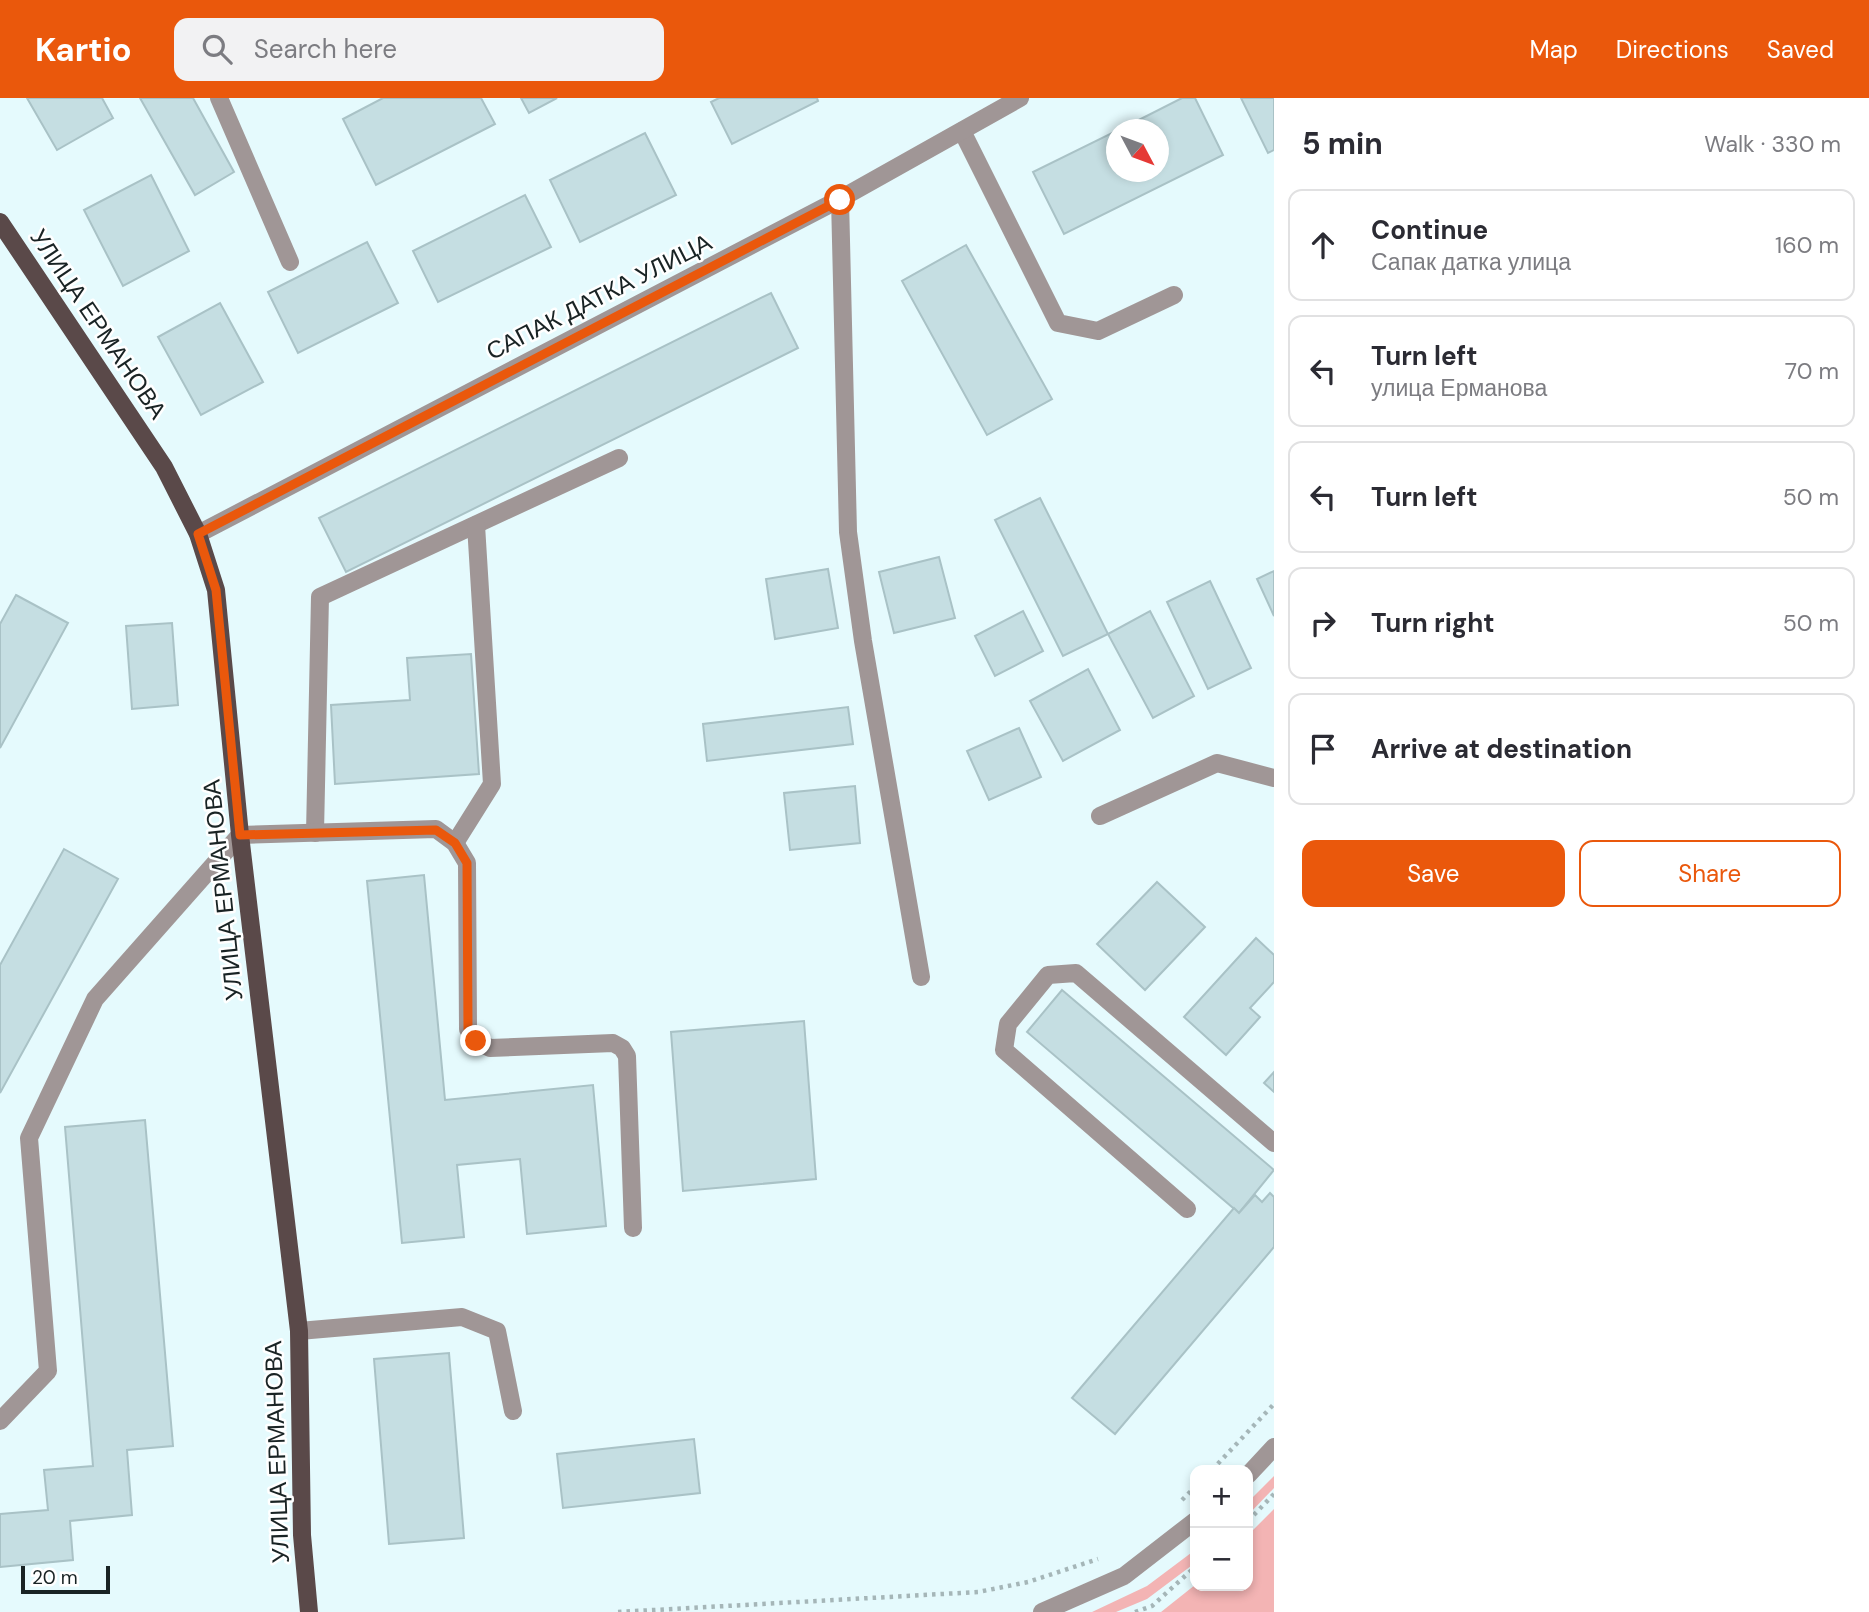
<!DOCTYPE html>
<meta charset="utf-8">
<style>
body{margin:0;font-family:"DM Sans",sans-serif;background:#f2f2f3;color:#2b2b33}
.controls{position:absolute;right:21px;bottom:21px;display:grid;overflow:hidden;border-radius:14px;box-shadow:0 4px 10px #0003}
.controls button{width:63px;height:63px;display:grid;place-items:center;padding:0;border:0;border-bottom:2px solid #e1e1e2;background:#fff;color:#2b2b33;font:35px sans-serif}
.compass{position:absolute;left:1106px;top:21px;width:63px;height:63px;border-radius:50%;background:#fff;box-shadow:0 4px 10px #0003;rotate:131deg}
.scale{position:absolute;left:21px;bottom:18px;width:89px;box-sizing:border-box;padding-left:7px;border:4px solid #192324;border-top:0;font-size:19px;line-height:24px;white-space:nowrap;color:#192324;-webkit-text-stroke:5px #fff;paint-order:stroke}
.stop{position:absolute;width:21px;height:21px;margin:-16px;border:5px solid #ea580c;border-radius:50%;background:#fff}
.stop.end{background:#ea580c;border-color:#fff;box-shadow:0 2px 7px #0008}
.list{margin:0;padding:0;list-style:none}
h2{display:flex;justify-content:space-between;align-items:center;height:91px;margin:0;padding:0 28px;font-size:30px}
h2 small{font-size:23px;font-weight:400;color:#7c7c81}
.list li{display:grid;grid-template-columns:46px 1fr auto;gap:21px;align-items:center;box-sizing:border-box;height:112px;margin:0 14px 14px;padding:0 14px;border:2px solid #e1e1e2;border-radius:14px}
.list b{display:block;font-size:26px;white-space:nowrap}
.list p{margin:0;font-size:23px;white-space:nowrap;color:#7c7c81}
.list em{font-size:23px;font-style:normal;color:#7c7c81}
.actions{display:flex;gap:14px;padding:21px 28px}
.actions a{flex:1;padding:16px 0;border:2px solid #ea580c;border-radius:14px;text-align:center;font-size:24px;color:#ea580c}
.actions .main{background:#ea580c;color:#fff}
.icon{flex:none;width:38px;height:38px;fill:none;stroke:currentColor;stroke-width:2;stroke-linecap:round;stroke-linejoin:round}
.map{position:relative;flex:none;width:1274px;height:1514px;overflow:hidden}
header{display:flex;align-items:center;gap:42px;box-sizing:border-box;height:98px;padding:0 35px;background:#ea580c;color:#fff}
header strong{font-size:33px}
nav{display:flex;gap:38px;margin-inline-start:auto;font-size:24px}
.search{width:490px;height:63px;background:#f2f2f3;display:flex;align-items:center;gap:18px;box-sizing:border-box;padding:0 24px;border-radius:14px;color:#7c7c81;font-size:26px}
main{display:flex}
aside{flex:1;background:#fff}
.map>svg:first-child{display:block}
.green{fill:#f3b4b4}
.building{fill:#c5dee2;stroke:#a9c2c6;stroke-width:2}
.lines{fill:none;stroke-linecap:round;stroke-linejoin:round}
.path{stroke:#a5b6b8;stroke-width:4.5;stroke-dasharray:3.5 5;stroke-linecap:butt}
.minor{stroke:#a09696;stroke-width:18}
.major{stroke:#5a4949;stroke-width:18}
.route{stroke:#ea580c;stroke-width:9}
.labels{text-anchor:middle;stroke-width:5;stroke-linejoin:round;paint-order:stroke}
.street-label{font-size:24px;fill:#192324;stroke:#fff}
</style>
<header>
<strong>Kartio</strong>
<div class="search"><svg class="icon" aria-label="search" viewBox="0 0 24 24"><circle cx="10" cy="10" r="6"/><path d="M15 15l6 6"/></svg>Search here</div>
<nav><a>Map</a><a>Directions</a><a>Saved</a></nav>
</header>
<main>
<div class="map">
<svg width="1274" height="1514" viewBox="0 0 1274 1514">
<rect width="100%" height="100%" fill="#e5fafd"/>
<g class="green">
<path d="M1274,1378v12l-26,27v-13z"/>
<path d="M1274,1411v103h-113l34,-27 53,1v-51z"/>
<path d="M1195,1452v13l-48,36 -31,13h-24l55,-26z"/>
</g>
<g class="building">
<path d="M27,0h75l11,20 -56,32z"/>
<path d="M140,0h53l41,74 -39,23z"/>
<path d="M383,0h98l14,26 -119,61 -33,-66z"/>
<path d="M521,0h36l-28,15z"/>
<path d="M719,0h98l1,3 -86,43 -21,-42z"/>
<path d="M1182,0h13l28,57 -159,79 -31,-62 83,-41v41h42v-42h-39z"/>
<path d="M1241,0h33v52l-6,3z"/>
<path d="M645,35l31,62 -96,47 -30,-62z"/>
<path d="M151,77l38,76 -66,35 -39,-76z"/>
<path d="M525,97l26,52 -113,55 -25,-51z"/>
<path d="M367,144l31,61 -100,50 -30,-61z"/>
<path d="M966,147l86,154 -65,36 -85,-154z"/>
<path d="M771,195l27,55 -452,224 -27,-54z"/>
<path d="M220,205l43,79 -62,33 -43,-78z"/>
<path d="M1040,400l68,136 -45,22 -68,-136z"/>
<path d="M939,459l16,61 -61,15 -15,-61z"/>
<path d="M828,471l10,59 -63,11 -9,-60z"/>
<path d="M1274,473v45l-17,-37z"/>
<path d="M1210,483l41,87 -43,21 -41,-87z"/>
<path d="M16,497l52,28 -68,125v-124z"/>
<path d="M1023,513l20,40 -48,25 -20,-40z"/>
<path d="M1150,513l44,85 -41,22 -45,-84z"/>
<path d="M172,525l6,82 -46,4 -6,-83z"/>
<path d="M471,556l8,120 -144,10 -4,-79 79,-5 -3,-42z"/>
<path d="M1088,571l32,61 -57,31 -33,-60z"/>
<path d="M848,609l5,37 -146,17 -4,-37z"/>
<path d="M1019,630l22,49 -52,23 -22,-49z"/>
<path d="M855,688l5,57 -70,7 -6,-57z"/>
<path d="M64,751l54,30 -118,214v-128z"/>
<path d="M424,777l21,225 148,-15 13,141 -79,8 -7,-75 -63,6 7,72 -62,6 -35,-362z"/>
<path d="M1157,784l48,45 -60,63 -48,-46z"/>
<path d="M1256,840l18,17v27l-24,26 10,9 -34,38 -42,-38z"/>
<path d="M1062,892l212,180 -35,43 -212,-181z"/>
<path d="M804,923l12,158 -133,12 -12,-159z"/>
<path d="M1274,974v20l-10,-9z"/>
<path d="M145,1022l28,326 -46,4 5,65 -62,6 3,39 -73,7v-53l48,-4 -4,-40 49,-4 -28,-339z"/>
<path d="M1270,1095l4,4v50l-159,187 -43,-36 162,-190 5,5 16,-18 7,7z"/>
<path d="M449,1255l15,185 -75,6 -15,-185z"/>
<path d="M694,1341l6,54 -137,15 -6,-54z"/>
</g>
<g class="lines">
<g class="path">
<path d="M1212,1372l62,-66"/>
<path d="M1182,1402l13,-13"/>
<path d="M1248,1423l26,-27"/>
<path d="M618,1514l360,-20 50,-10 70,-23"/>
<path d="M1135,1514l17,-6 43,-39"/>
</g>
<g class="minor">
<path d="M219,0l71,164"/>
<path d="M962,33l96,192 40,8 76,-36"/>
<path d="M840,101l8,333 15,109 58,336"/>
<path d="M198,436l642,-335 180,-101"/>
<path d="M1100,718l117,-53 57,15"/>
<path d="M315,735l5,-236 299,-139"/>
<path d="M455,745l37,-59 -16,-259"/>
<path d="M1187,1111l-183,-159 4,-26 40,-49 28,-2 198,170"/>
<path d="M299,1233l163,-14 35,14 16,80"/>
<path d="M0,1323l48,-50 -19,-233 66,-139 145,-164 196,-6 19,14 12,20 1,166 8,12 14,7 123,-5 9,5 5,8 6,172"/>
<path d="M1248,1377l26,-28"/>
<path d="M1042,1514l82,-36 71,-55"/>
</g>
<path class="major" d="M0,124l164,245 34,67 18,56 24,245 59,496 3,204 7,77"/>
</g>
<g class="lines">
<path class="route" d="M476,943l-8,-12 -1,-166 -12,-20 -19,-13 -196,5 -24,-245 -18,-56 642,-334"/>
</g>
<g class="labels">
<g class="street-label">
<text transform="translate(599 199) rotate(-27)" y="8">САПАК ДАТКА УЛИЦА</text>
<text transform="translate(98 226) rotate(56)" y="8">УЛИЦА ЕРМАНОВА</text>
<text transform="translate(223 792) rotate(-96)" y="8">УЛИЦА ЕРМАНОВА</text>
<text transform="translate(277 1354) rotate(-92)" y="8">УЛИЦА ЕРМАНОВА</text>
</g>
</g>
</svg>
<div class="controls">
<button>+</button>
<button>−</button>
</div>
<svg class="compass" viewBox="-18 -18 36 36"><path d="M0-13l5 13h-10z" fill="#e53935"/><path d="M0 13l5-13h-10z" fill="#7c7c81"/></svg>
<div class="scale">20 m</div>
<div class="stop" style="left:840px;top:102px"></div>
<div class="stop end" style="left:476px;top:943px"></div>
</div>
<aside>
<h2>5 min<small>Walk · 330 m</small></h2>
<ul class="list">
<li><svg class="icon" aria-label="ahead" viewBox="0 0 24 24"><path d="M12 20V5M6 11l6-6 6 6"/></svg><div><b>Continue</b><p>Сапак датка улица</p></div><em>160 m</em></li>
<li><svg class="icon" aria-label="left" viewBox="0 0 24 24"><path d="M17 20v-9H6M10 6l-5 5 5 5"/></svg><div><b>Turn left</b><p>улица Ерманова</p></div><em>70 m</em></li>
<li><svg class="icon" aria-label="left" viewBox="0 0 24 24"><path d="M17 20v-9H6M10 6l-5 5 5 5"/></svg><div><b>Turn left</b></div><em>50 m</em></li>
<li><svg class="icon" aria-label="right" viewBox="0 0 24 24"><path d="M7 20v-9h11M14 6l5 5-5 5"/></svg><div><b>Turn right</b></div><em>50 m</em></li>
<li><svg class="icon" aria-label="arrive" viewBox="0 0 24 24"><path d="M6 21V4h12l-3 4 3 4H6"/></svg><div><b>Arrive at destination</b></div></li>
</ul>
<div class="actions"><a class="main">Save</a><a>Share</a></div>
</aside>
</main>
